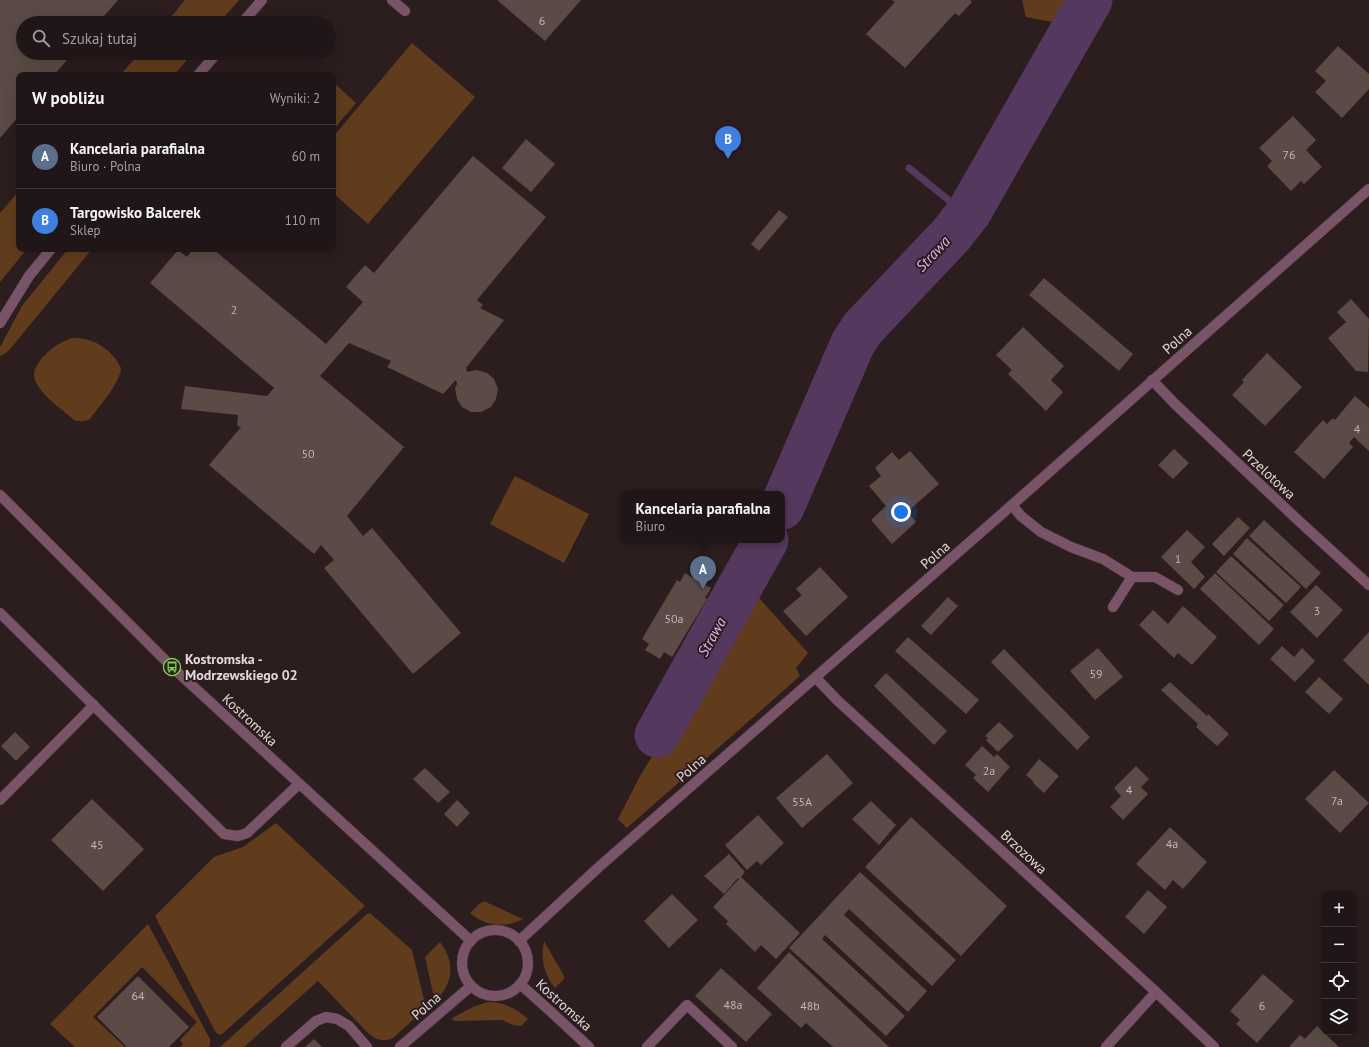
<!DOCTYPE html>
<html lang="pl">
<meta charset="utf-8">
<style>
body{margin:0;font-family:"PT Sans",sans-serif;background:#291f20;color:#f1f3f6}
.controls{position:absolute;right:12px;bottom:12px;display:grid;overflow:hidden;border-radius:8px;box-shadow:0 4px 16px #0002}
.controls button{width:36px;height:36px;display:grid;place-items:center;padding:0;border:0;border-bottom:1px solid #3e3536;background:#211617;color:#f1f3f6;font:20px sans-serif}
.you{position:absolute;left:901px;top:512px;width:14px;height:14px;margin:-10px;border:3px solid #fff;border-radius:50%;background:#1a73e8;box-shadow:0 0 0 6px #1a73e833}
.badge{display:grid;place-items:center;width:26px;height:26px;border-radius:50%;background:#7c3aed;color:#fff;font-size:13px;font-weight:700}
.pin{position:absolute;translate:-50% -33px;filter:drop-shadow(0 1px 2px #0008)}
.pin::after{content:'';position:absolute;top:21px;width:14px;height:12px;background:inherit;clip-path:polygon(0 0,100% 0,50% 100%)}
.popup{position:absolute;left:621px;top:491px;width:164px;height:52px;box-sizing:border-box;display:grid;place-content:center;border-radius:8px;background:#211617;filter:drop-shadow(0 1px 3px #0005);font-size:13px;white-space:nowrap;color:#a29fa1}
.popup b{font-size:15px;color:#f1f3f6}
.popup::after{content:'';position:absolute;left:50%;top:100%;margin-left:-8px;border:8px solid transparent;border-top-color:#211617}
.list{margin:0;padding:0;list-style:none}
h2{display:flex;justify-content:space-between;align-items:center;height:52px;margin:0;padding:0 16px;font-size:17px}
h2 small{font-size:13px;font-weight:400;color:#a29fa1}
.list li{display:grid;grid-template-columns:26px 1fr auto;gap:12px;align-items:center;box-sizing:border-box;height:64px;padding:0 16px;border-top:1px solid #3e3536}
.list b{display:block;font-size:15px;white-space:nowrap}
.list p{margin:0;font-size:13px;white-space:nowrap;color:#a29fa1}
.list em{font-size:13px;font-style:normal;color:#a29fa1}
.icon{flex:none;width:22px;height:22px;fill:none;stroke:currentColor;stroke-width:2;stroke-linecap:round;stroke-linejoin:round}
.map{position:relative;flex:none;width:1369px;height:1047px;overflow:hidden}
.search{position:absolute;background:#211617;box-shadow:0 4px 16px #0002;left:16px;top:16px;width:320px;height:44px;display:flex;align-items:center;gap:10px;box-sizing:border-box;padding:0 14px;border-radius:22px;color:#a29fa1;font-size:15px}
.panel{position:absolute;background:#211617;box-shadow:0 4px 16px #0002;left:16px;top:72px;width:320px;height:180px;border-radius:8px}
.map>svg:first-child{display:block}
.green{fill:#603c1c}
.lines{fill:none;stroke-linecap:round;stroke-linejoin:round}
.stream{stroke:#54385d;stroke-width:7}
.river{stroke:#54385d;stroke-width:45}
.building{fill:#5b4a46}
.minor-casing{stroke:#463739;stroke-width:11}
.minor{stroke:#795469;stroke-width:10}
.labels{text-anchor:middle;stroke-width:4;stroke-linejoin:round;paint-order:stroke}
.number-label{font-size:12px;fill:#c1b4b4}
.street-label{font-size:14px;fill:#e3d8d9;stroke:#2c1d1f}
.poi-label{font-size:14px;font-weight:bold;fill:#e3d8d9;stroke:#2c1d1f;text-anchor:start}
.water-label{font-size:15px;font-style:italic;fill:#e3b3f1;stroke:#2c1d1f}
</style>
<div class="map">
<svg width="1369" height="1047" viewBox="0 0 1369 1047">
<rect width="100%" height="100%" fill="#2c1d1f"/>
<g class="green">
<path d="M185,0h54l-20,23h-53z"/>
<path d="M1022,0h61l-15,25 -42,-8z"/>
<path d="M412,43l63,54 -107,127 -35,-31v-56z"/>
<path d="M140,53h53l-19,22h-54z"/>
<path d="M333,82l23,21 -23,27z"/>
<path d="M19,191v58h8l-27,33v-69z"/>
<path d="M68,249h24l-81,99 -5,5 -6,3v-9l22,-41z"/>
<path d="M72,338c21,-1 40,11 49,30 -1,16 -22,38 -31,51 -6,3 -10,3 -16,1 -11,-10 -41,-30 -40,-46 0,-5 5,-12 8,-16 9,-10 18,-16 30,-20z"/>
<path d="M515,476l74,38 -25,49 -74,-39z"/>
<path d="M753,591l55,62 -12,15 4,8 -173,152 -9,-9 22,-43z"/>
<path d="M276,823l89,83 -144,129 -5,-2 -61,-117 59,-59 29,-10z"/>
<path d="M485,901l3,2 35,16c-18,9 -37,8 -53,-6l9,-9z"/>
<path d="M370,913l42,37 14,58 -33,30c-11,5 -19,1 -27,-7l-48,-50 -74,66h-24l147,-133z"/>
<path d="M148,924l62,115v6l-1,2h-29l3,-3 -3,-4 17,-18 -55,-55 -49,50 32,30h-50l-25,-23z"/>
<path d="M544,941l20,35v3l-9,9c-11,-14 -15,-29 -11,-47z"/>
<path d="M440,942c16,22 13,41 -5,60l-10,-45z"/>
<path d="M488,1002c16,0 29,7 40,17l-7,7 -8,-1 -11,-5 -48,1 -2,-3 21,-11z"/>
</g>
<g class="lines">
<path class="stream" d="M909,168l58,47"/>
<g class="river">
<path d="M782,507l71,-164 10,-15 88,-93 18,-23 121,-212"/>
<path d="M657,735l109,-195"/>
</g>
</g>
<g class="building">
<path d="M0,0h118l-20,23h-75v30h50l-19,22h-35v41l-19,22z"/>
<path d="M497,0h84l-36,41z"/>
<path d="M892,0h78l2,2 -13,14 -4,-3 -50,55 -39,-34 29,-32z"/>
<path d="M1338,46l31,28v15l-27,29 -27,-26 11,-11 -11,-10z"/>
<path d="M1293,116l23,24 -10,10 16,17 -18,17 -3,-3 -10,10 -24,-25 5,-5 -13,-13z"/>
<path d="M526,139l29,25 -24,28 -29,-24z"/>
<path d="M473,156l73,61 -69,83 6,5 -3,3 24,12 -38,48 1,4 10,-2 10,3 7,6 4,10 -2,10 -5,8 -10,5h-10l-9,-5 -5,-8 -2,-11 2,-4 -1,-4 -13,14 -56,-27 4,-6 -42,-18 -29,33 84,71 -57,69 16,20 9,-8 89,105 -48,41 -89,-106 10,-8 -13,-15 -7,9 -105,-89 32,-38 -4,-1 1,-11 -57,-6 4,-23 82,10 7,-8 -124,-105 28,-33 9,7 6,-8h20l113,95 37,-42 -17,-15 19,-22 9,8z"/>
<path d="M779,210l9,7 -29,34 -8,-7z"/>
<path d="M1044,278l89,76 -14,17 -90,-76z"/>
<path d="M1351,299l18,20 -1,53 -12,-1 -28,-33 18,-16 -9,-10z"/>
<path d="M1023,327l41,39 -13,14 12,12 -17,19 -38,-37 4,-4 -16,-15z"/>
<path d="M1267,353l35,34 -37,39 -33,-31 12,-13 -2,-2z"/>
<path d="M1355,396l14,12v43l-15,-14 -5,6 4,4 -29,32 -30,-27 29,-32 4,4 6,-6 2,2z"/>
<path d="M1174,449l15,14 -16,16 -15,-14z"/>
<path d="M910,451l29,33 -32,28 9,10 -24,22 -21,-24 15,-14 -17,-20 12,-10 -6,-8 17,-16 7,8z"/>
<path d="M1238,517l12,11 -26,28 -12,-12z"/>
<path d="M1264,520l57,53 -15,16 -57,-53z"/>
<path d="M1187,530l18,17 -14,15 14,15 -11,12 -33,-32z"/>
<path d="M1247,538l54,49 -15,16 -53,-49z"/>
<path d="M1231,556l53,49 -15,16 -53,-49z"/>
<path d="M820,567l28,30 -42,39 -23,-25 19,-16 -6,-6z"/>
<path d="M685,573l26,15 -6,10 2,1 -35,58 -8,-5 -4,7 -15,-9 4,-6 -7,-5 35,-59 3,2z"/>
<path d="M1215,573l59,56 -15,16 -59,-56z"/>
<path d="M1316,585l27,25 -26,28 -27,-26z"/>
<path d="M948,597l10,9 -27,29 -10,-9z"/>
<path d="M1183,606l34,31 -25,28 -14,-12 -4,5 -35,-33 14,-15 15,14z"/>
<path d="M1369,632v53l-26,-25z"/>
<path d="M908,637l71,63 -13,14 -71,-63z"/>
<path d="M1282,646l12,11 8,-9 13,13 -20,21 -25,-23z"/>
<path d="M1098,648l25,29 -28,23 -25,-29z"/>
<path d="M1004,649l86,88 -13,13 -86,-88z"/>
<path d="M886,673l61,58 -13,14 -60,-59z"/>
<path d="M1319,677l24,22 -14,15 -24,-22z"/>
<path d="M1170,682l37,34 1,-2 21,20 -12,12 -21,-19 2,-3 -37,-34z"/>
<path d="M999,722l15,14 -16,16 -12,-12 2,-2 -3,-2z"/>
<path d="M15,732l15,15 -14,14 -15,-15z"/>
<path d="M982,746l12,11 3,-3 13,13 -22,25 -15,-14 3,-3 -11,-10z"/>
<path d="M827,754l26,29 -51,45 -26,-30z"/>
<path d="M1039,759l20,17 -15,17 -11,-10 1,-1 -8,-7z"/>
<path d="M1136,766l13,13 -8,8 7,7 -25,26 -13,-13 11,-11 -7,-8z"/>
<path d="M425,768l25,24 -12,11 -25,-24z"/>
<path d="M1334,770l35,33 -29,30 -35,-34z"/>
<path d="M92,799l52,50 -41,42 -52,-51z"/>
<path d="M457,800l13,13 -13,14 -13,-13z"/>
<path d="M871,801l25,24 -17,20 -27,-26z"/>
<path d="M758,815l26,28 -23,22 -4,-4 -10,9 -22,-25z"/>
<path d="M911,817l96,89 -46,50 -96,-89z"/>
<path d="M1170,827l37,35 -24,27 -10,-9 -8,10 -29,-26z"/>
<path d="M729,854l16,18 -4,5 59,56 -24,26 -15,-14 -6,7 -29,-28 2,-3 -15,-14 26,-28 -1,-1 -14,16 -20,-18z"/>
<path d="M860,872l96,88 -24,26 -83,-77 -5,6 83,76 -19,21 -83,-77 -3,4 83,77 -19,20 -97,-88z"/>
<path d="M1148,890l19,17 -23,27 -19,-17z"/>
<path d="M672,894l26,26 -29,28 -25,-27z"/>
<path d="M789,952l100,95h-56l-27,-24 -5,5 -44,-40z"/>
<path d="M721,968l51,46 -26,28 -51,-46z"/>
<path d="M1263,974l31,27 -37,42 -21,-19 4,-4 -10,-9z"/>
<path d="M138,976l51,51 -20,20h-42l-30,-30z"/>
<path d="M1317,1026l22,21h-50l11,-12 5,4z"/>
<path d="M314,1039l8,8h-17z"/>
</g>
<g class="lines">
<g class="minor-casing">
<g id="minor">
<path d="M392,0l13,11"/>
<path d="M242,23l20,-23"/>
<path d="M198,75l19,-22"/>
<path d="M0,323l29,-47 22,-27"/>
<path d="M1152,380l23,24 125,118 69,63"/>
<path d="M0,495l172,172 299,274"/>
<path d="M1012,505l9,11 20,16 30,15 32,12 29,18h23l23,13"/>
<path d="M1113,607l19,-30"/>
<path d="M0,613l224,221 14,2 9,-3 52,-49"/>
<path d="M816,678l21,22 319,292 58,55"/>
<path d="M0,800l94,-95"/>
<circle cx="495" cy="963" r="33"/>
<path d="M519,941l81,-75 412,-361 357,-316"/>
<path d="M520,984l29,26 40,37"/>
<path d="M286,1047l30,-26 10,-4 11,2 12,7 18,21"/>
<path d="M400,1047l71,-61"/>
<path d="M647,1047l40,-42 45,42"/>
<path d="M1106,1047l50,-55"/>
</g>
</g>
<use href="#minor" class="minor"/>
</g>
<defs>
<g id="bus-ring" transform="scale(0.9)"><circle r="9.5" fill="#2c1d1f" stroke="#7ed053" stroke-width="1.5"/><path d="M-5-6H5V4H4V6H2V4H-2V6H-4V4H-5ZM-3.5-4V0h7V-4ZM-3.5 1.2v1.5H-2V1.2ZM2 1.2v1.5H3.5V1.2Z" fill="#7ed053"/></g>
</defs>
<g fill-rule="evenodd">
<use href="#bus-ring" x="172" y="667"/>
</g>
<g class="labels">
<g class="number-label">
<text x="542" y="25">6</text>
<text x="1289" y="159">76</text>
<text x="234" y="314">2</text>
<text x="1357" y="433">4</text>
<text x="308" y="458">50</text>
<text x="1178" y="563">1</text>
<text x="1317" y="615">3</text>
<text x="674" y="623">50a</text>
<text x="1096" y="678">59</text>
<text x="989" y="775">2a</text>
<text x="1129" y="794">4</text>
<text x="1337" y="805">7a</text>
<text x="802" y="806">55A</text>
<text x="1172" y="848">4a</text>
<text x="97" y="849">45</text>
<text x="138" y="1000">64</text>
<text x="733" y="1009">48a</text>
<text x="810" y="1010">48b</text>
<text x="1262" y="1010">6</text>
</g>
<g class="street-label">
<text transform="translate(1177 340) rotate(-41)" y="5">Polna</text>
<text transform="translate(1269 474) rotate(43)" y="5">Przelotowa</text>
<text transform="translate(935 555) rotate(-41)" y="5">Polna</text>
<text transform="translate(250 720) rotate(43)" y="5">Kostromska</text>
<text transform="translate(691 768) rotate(-41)" y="5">Polna</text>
<text transform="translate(1024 852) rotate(43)" y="5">Brzozowa</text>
<text transform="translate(564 1005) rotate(42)" y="5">Kostromska</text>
<text transform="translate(426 1006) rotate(-41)" y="5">Polna</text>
</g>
<g class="poi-label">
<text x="185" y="664">Kostromska -<tspan x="185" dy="16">Modrzewskiego 02</tspan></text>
</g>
<g class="water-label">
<text transform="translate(933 254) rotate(-47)" y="5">Strawa</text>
<text transform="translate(712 637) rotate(-61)" y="5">Strawa</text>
</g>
</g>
</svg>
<div class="controls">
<button>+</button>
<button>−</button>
<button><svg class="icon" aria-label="locate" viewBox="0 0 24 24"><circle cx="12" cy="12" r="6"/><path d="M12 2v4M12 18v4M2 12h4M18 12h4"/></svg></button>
<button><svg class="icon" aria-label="layers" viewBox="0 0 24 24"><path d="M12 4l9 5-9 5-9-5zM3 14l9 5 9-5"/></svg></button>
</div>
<div class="you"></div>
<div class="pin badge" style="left:703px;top:589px;background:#5c6f8a">A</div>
<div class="popup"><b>Kancelaria parafialna</b>Biuro</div>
<div class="pin badge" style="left:728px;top:159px;background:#3f7fe0">B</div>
<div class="search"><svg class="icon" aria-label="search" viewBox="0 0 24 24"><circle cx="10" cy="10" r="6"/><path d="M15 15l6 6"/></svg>Szukaj tutaj</div>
<section class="panel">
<h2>W pobliżu<small>Wyniki: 2</small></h2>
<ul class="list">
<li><span class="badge" style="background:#5c6f8a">A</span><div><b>Kancelaria parafialna</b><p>Biuro · Polna</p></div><em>60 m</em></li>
<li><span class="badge" style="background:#3f7fe0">B</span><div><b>Targowisko Balcerek</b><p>Sklep</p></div><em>110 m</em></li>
</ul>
</section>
</div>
